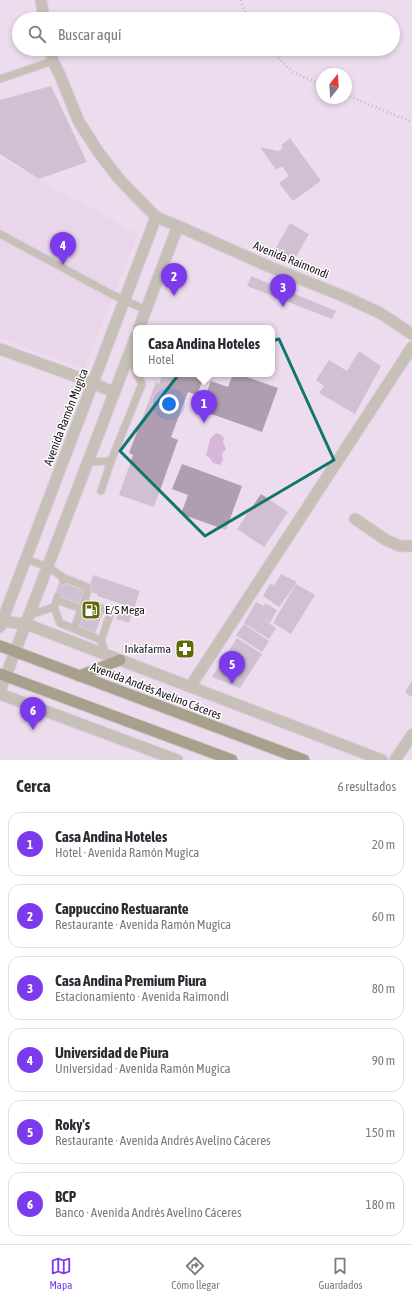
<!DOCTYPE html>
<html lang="es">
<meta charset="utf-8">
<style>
body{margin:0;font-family:"Asap Condensed",sans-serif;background:#f2f2f3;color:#2b2b33}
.compass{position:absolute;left:316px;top:68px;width:36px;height:36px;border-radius:50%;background:#fff;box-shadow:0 2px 6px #0003;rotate:17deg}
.you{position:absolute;left:169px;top:404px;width:14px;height:14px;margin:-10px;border:3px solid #fff;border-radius:50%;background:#1a73e8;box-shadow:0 0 0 6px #1a73e833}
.badge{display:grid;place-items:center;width:26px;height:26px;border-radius:50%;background:#7c3aed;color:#fff;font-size:13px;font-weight:700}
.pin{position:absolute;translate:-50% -33px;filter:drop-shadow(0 1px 2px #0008)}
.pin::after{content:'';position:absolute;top:21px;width:14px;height:12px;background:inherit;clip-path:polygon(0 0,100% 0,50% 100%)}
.popup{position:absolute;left:133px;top:325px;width:142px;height:52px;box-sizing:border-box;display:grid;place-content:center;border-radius:8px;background:#fff;filter:drop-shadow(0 1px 3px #0005);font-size:13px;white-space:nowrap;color:#7c7c81}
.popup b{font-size:15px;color:#2b2b33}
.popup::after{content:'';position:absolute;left:50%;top:100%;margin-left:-8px;border:8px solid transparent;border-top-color:#fff}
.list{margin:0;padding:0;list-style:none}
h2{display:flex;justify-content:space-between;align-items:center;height:52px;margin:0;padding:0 16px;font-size:17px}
h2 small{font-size:13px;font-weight:400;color:#7c7c81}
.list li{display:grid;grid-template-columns:26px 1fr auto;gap:12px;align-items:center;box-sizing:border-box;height:64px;margin:0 8px 8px;padding:0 8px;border:1px solid #e1e1e2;border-radius:12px}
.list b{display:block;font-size:15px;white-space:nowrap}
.list p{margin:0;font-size:13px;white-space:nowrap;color:#7c7c81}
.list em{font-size:13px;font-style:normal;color:#7c7c81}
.icon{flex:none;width:22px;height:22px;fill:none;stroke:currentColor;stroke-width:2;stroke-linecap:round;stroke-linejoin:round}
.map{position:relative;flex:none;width:412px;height:760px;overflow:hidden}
.search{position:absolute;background:#fff;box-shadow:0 2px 6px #0003;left:12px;right:12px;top:12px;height:44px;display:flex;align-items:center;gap:10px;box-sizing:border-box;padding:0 14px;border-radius:22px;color:#7c7c81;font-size:15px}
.sheet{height:484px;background:#fff}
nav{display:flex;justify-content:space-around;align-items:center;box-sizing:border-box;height:56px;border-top:1px solid #e1e1e2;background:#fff;font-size:11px;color:#7c7c81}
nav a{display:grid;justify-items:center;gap:2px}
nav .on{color:#7c3aed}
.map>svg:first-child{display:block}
.built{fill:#e4cee6}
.water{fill:#d6b7d9}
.building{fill:#ae9eaf}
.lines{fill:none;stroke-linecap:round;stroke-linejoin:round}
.service-casing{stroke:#c7b9c8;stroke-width:9}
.minor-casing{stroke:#c7b9c8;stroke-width:13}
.tertiary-casing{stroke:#c7b9c8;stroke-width:13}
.trunk-casing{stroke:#c7b9c8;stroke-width:13}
.path{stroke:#928693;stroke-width:2.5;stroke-dasharray:1 3;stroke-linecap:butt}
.service{stroke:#999e78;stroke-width:7}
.minor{stroke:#999e78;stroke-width:11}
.tertiary{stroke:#999e78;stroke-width:11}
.trunk{stroke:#525816;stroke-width:11}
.marked{fill:none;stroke:#0f766e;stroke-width:3;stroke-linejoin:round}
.labels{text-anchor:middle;stroke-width:3;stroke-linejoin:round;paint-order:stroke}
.street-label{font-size:12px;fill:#1c171d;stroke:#fff}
.poi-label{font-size:12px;fill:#1c171d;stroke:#fff;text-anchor:start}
</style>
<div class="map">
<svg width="412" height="760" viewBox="0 0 412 760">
<rect width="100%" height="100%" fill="#eddcee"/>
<path class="built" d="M0,158l138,76 -54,135 -84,-31z"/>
<path class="water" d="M216,433l4,1 4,4 -1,4 3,7 -4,5 1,6 -3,5 -7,-2 -4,-6 -3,-1 4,-17z"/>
<g class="building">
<path d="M51,86l36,76 -48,17 -39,-25v-54z"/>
<path d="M290,138l31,43 -28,20 -14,-18 10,-7 -7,-10 -6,4 -16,-23 18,4 5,-3 -2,-3z"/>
<path d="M290,223l19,11 -18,32 -19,-11z"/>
<path d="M251,276l85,35 -4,8 -85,-33z"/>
<path d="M359,351l22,15 -26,48 -36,-21 5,-7 -8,-6 13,-20 18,11z"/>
<path d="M163,374h42l-8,21 -9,-3 -17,45 7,3 -24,67 -35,-12 14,-40 -4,-2 27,-71 3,2z"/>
<path d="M233,374h5l40,14 -16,44 -62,-22 11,-29 17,6z"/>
<path d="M182,464l60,22 -16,44 -45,-16 7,-19 -16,-6z"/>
<path d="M261,494l27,18 -24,35 -27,-18z"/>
<path d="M281,574l16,8 -18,25 -16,-11 7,-12 4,1z"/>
<path d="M93,575l47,16 -11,32 -13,-4 6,-15 -25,-8v-2l-9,-3z"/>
<path d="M60,579l27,10 -6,16 -26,-10z"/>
<path d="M296,584l19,11 -24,39 -18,-11z"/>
<path d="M256,602l8,4 1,-3 12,7 -7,13 -12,-7 18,12 -7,11 -25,-16z"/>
<path d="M88,604l16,6 -10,26 -16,-6z"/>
<path d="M244,624l25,17 -7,11 -26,-17z"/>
<path d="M237,638l25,16 -22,34 -28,-11z"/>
<path d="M412,681v15l-1,1 -6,-5z"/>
</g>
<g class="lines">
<g class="service-casing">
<g id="service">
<path d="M0,79l53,-18"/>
<path d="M0,234l113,61 33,15"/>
<path d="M129,355l7,16"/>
<path d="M88,462l23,-1 31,-77 -5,-10"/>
<path d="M101,491l10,-30"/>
<path d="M26,559l22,8 16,11 -1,3"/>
<path d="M64,578l23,9v6l-3,9 27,10 -10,28"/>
<path d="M58,596l-4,11 6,16 41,17 5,15"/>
<path d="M57,600l25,9"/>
<path d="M30,615l24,-8"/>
<path d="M74,629l10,-27"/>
</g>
</g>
<g class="minor-casing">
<g id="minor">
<path d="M178,226l92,41 73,29 37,17 32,21"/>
<path d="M0,349l72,26 42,17"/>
<path d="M355,519l31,21 14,6h12"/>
<path d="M190,687l222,-340"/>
<path d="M395,760l17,-25"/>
</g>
</g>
<g class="tertiary-casing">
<g id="tertiary">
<path d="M41,0l3,19"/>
<path d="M50,49l3,12 6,12 20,49 20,31 21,27 36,37 22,9 -39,102"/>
<path d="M0,621l26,3 356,136"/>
<path d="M0,627l156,-410"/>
<path d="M0,691l136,-355"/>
<path d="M0,694l177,66"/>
</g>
</g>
<g class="trunk-casing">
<g id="trunk">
<path d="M0,646l304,114"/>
<path d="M0,674l232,86"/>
<path d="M79,676l41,-16"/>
</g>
</g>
<g class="path">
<path d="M241,0l6,19"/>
<path d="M270,49l21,22 31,14"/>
<path d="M346,95l66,27"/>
</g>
<use href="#service" class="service"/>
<use href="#minor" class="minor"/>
<use href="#tertiary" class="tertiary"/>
<use href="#trunk" class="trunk"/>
</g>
<path d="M0 0H412V760H0ZM279,339l55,121 -129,76 -85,-85 65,-85z" fill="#eddcee" fill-opacity=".55" fill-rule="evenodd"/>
<path class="marked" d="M279,339l55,121 -129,76 -85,-85 65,-85z"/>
<defs>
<g id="fuel-square" transform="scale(1)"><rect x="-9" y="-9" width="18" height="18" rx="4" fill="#62690b" stroke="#fff"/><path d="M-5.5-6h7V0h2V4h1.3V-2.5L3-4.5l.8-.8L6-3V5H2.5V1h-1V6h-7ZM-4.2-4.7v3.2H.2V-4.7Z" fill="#fff"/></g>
<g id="pharmacy-square" transform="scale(1)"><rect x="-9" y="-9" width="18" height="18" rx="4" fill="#62690b" stroke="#fff"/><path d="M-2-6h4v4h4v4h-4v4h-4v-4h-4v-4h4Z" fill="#fff"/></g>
</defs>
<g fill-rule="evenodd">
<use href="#fuel-square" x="91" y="610"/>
<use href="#pharmacy-square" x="185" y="649"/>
</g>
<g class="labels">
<g class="street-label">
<text transform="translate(291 260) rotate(22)" y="4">Avenida Raimondi</text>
<text transform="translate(66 417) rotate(-69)" y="4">Avenida Ramón Mugica</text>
<text transform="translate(156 691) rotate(21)" y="4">Avenida Andrés Avelino Cáceres</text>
</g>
<g class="poi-label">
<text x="105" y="614">E/S Mega</text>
<text x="171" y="653" text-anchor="end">Inkafarma</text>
</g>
</g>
</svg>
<svg class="compass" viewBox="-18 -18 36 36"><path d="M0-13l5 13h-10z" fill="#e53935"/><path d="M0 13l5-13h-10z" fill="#7c7c81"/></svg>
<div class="you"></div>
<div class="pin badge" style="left:204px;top:423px">1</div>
<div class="popup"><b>Casa Andina Hoteles</b>Hotel</div>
<div class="pin badge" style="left:174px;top:296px">2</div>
<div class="pin badge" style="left:283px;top:307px">3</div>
<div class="pin badge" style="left:63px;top:265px">4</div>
<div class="pin badge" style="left:232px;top:684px">5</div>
<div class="pin badge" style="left:33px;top:730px">6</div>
<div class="search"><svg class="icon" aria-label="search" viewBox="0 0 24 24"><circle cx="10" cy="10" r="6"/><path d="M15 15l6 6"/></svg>Buscar aquí</div>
</div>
<section class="sheet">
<h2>Cerca<small>6 resultados</small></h2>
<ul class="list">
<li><span class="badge">1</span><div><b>Casa Andina Hoteles</b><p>Hotel · Avenida Ramón Mugica</p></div><em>20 m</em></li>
<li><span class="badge">2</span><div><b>Cappuccino Restuarante</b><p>Restaurante · Avenida Ramón Mugica</p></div><em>60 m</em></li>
<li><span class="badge">3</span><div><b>Casa Andina Premium Piura</b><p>Estacionamiento · Avenida Raimondi</p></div><em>80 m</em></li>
<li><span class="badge">4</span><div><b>Universidad de Piura</b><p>Universidad · Avenida Ramón Mugica</p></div><em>90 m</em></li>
<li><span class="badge">5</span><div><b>Roky's</b><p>Restaurante · Avenida Andrés Avelino Cáceres</p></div><em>150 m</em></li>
<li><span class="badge">6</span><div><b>BCP</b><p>Banco · Avenida Andrés Avelino Cáceres</p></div><em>180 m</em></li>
</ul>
</section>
<nav>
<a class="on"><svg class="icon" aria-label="map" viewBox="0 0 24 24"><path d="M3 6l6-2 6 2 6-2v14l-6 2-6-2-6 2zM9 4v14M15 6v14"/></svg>Mapa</a>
<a><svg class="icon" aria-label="directions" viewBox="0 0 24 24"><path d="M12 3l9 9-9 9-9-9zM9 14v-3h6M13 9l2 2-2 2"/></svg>Cómo llegar</a>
<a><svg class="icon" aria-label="saved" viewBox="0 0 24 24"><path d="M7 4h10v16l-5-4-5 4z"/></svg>Guardados</a>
</nav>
